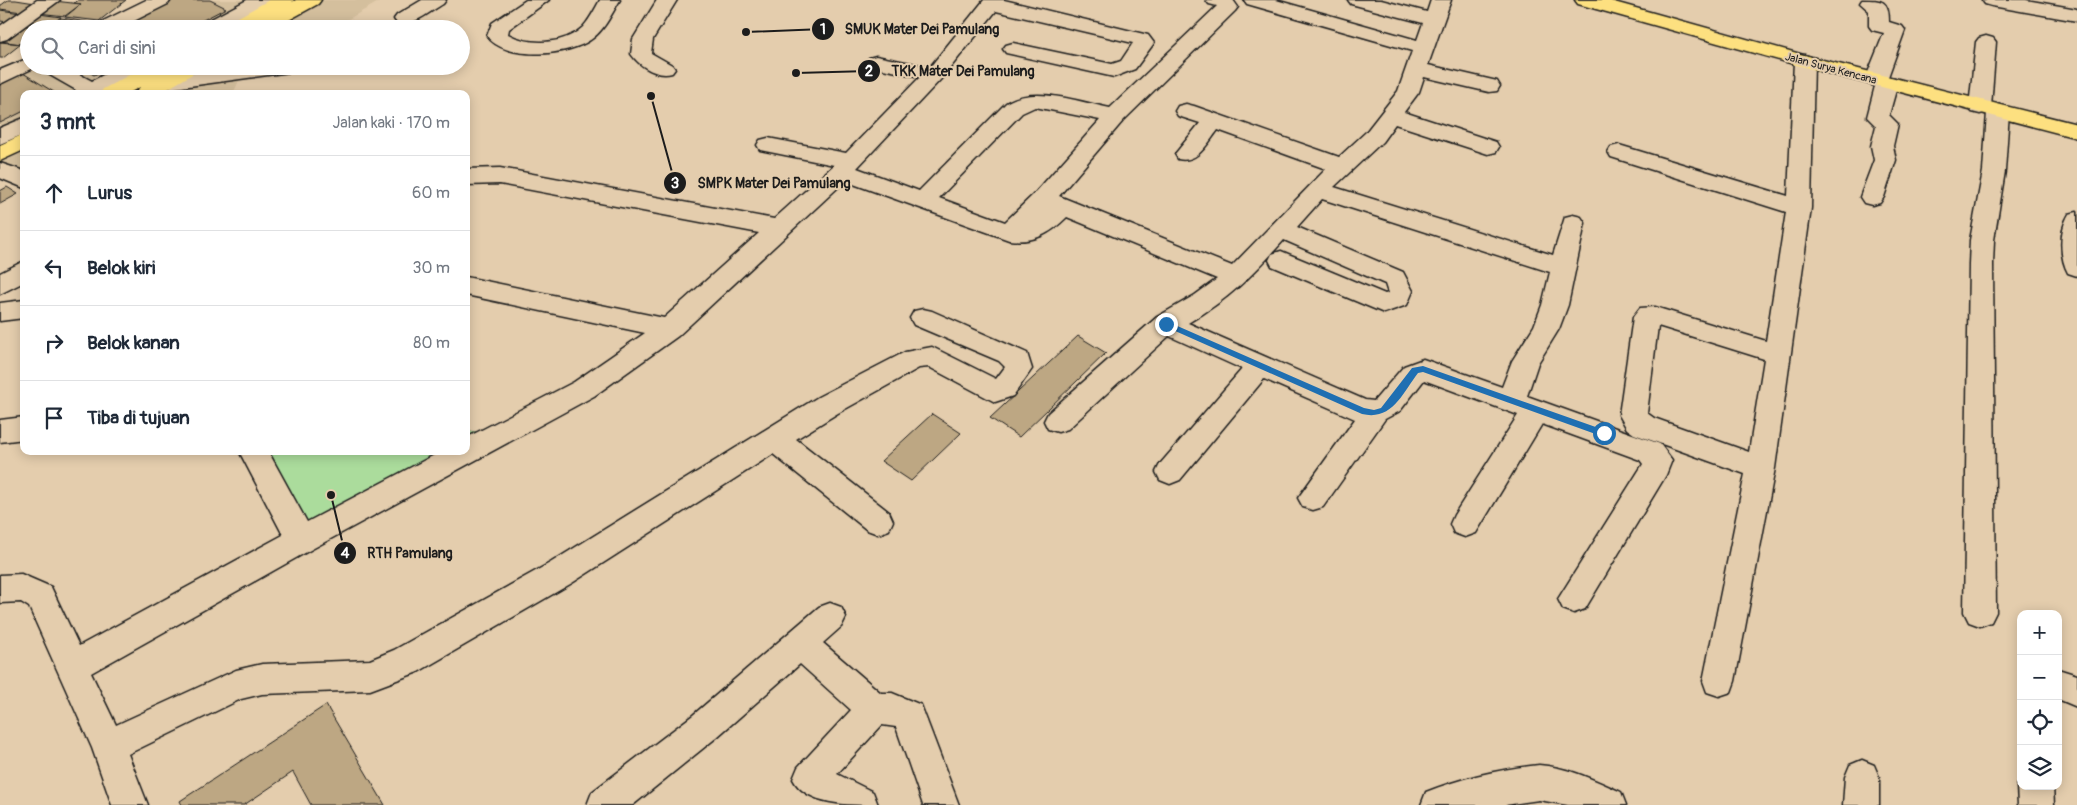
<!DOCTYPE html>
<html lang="id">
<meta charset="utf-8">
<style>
body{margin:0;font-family:Pangolin,sans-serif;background:#f6f6f7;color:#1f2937}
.controls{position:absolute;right:15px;bottom:15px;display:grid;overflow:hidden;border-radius:10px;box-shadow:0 2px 12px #0003}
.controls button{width:45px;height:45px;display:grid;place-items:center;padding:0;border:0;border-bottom:1px solid #e0e1e3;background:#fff;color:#1f2937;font:25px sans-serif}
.stop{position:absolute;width:15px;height:15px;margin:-11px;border:4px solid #1f6fb2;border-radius:50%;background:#fff}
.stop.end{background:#1f6fb2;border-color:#fff;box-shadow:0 1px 5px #0008}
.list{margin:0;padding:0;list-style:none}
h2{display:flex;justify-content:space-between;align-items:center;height:65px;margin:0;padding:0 20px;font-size:21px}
h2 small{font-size:16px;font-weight:400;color:#747a83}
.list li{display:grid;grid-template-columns:32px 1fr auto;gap:15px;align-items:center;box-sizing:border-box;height:75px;padding:0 20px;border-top:1px solid #e0e1e3}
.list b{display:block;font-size:19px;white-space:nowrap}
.list em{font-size:16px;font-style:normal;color:#747a83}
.icon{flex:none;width:28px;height:28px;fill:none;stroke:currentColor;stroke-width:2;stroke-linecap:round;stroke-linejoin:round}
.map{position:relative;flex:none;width:2077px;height:805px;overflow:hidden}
.search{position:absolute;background:#fff;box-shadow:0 2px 12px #0003;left:20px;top:20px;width:450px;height:55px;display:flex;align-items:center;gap:12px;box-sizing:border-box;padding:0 18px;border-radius:28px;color:#747a83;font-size:19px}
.panel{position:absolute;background:#fff;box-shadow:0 2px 12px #0003;left:20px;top:90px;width:450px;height:365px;border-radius:10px}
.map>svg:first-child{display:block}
.built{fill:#d4bf9d}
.green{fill:#abdc9c;stroke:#647c5c}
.building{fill:#bda783;stroke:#1c1c1c}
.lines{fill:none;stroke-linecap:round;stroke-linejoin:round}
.minor-casing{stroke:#1c1c1c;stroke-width:3}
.major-casing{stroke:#1c1c1c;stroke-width:3}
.minor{fill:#e4cdad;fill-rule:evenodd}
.major{fill:#fde080;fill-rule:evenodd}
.route{fill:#1f6fb2}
.labels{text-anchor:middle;stroke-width:4;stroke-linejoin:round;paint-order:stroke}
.far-street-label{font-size:11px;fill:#1c1c1c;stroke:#e4cdad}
.leader{fill:none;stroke:#1c1c1c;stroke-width:2}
.callout-dot{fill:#1c1c1c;stroke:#e4cdad;stroke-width:2}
.mark-label{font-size:15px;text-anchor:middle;font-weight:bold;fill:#fff}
.callout-label{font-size:14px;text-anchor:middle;font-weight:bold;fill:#1c1c1c;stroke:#e4cdad;stroke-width:4;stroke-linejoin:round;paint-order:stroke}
</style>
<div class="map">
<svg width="2077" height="805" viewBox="0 0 2077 805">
<rect width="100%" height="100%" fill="#e4cdad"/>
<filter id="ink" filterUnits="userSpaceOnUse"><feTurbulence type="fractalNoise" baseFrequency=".02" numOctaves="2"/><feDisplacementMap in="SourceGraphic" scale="10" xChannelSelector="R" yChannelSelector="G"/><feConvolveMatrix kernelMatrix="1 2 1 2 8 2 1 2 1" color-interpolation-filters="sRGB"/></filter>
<g filter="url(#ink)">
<g class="built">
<path d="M145,0h237l-51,29h-244z"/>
<path d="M29,56v10h225l-10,3 -11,25h-209v82l-24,-4v-102z"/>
</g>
<path class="green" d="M466,430l31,6 -196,104 -48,-89h213z"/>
<g class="building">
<path d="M8,0h8l19,3 -13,9 -22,-3v-3z"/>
<path d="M79,0h47l-27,21 -34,-4 16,-13 -7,-1z"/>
<path d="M171,0h39l16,8 -40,21h-74z"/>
<path d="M54,1l27,3 -16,12 -27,-3z"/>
<path d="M0,10l21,3 -12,9 -9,-1z"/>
<path d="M39,14l22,3 -12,9 -22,-3z"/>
<path d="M61,18l26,4 -9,7 -30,-1z"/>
<path d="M26,26l16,2 -13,1v9l-8,6 -21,-3 13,-10h5z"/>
<path d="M0,42l21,2 -18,14h-3z"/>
<path d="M79,66h33l-18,9z"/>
<path d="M23,73l34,21h-33v17l-24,12v-38z"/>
<path d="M7,187l11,7 -18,10v-13z"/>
<path d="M1078,336l28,17 -87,84 -29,-19z"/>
<path d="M932,414l29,19 -50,48 -30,-20z"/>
<path d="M326,705l59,100h-74l-18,-33 -49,33h-62l-2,-4z"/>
</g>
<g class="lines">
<g class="minor-casing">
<g id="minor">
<path d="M37,0h23l-53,39 -7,2v-15z"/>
<path d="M146,0h25l-3,4 -50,25h-26l3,-4z"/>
<path d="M247,0h25l-3,4 -46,25h-26l3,-4z"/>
<path d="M422,0h24l-3,4c-14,8 -30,23 -46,19l-3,-4 3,-4z"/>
<path d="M526,0h23l-40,29 -1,5c22,12 56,11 75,-7 7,-8 12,-18 17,-27h20c-8,13 -15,29 -27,38 -22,18 -88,24 -106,-2l5,-13z"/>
<path d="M657,0h20l-24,39 -2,14 21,12 3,4 -3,4c-15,4 -32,-6 -41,-19l2,-15z"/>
<path d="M984,0h20l144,35 6,8 -19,26 -21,8 -108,-24 -3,-4 3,-4 7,-2 99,21 9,-3 12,-18 -137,-32 -54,67 -85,90 62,23 87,-88c28,-18 73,-1 104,5l107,-102 -8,-2 -3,-4h27l5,7 -3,4 -112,110 -64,75 173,70 94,-97 -108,-39c-11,14 -21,34 -40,29l-3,-5 25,-31 -22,-7 -3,-5 3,-5 8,-2 8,2 145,51 27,-25 32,-41 14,-40 -165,-47 -3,-4h32l141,40 6,-17 -72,-19 -3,-4h33l46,12 4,-12h20l-23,65 69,16 3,5 -3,5 -8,1 -65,-15 -5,15 -15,20 92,30 3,5 -3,5 -8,2 -93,-30 -13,18 -48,45 219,68 12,-38 8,-2 8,2 4,6 -17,82 -9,24 -21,34 -11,33 133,48 12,16 -6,15 -81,134 -11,4 -11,-4 -5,-10 85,-135 -3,-4 -98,-36 -66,109 -11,4 -11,-4 -4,-9 4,-9 64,-100 -94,-35 -24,31 -15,8 -62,88 -10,3 -10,-3 -5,-9 57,-79 -91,-40 -84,101 -10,4 -10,-4 -4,-8 4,-8 82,-95 -73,-33 -101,93 -10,3 -10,-3 -4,-8 4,-8 109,-96 38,-22 22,-16 -150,-62c-17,17 -33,26 -58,23l-164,-59 -167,155 -84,60 -282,153 -221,124 25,52 120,-55 26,-6 108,-4 24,-10 156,-87 268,-166 87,-45 27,-5 64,32 9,-12 -6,-6 -85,-36 -4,-7 4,-7 9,-2 9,2 95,42 5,16 -19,27 -18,6 -66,-35 -10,1 -81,45 -42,26 93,73 4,9 -4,9 -11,4 -11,-4 -94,-76 -201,129 -154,89 -48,18 -108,4 -21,5 -113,55 20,51h-36l-20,-57 -63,-141 -8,-5 -21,1v-28l21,-1 30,13 28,59 204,-111 -44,-84h29l39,71 135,-71h24v-13l108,-56 71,-49 -179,-38v-18l198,41 95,-85 -259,-49 -34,1v-16l34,-1 274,51 60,-54 -74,-15 -3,-5 3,-5 8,-2 78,15 74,-76 -51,-11 -3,-4 3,-4 7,-2 54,11zM1035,107l65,13 -65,73 -30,29 -66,-24 83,-85zM1322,199l228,73 -8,33 -8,21 -22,35 -10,26 -79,-28 -19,7 -30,35 -9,-1 -177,-77c41,-24 65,-48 96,-83l101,44 3,9 -3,1 -104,-43 -9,3 -3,6 3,6 112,47 23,-8 6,-14 -10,-19 -106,-45z"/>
<path d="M1862,0c21,0 27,0 27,22l13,4 3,4 -17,47 7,1 3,5 -9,32 9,9 -5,22 3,14 -12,37 -4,6 -8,2 -8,-2 -4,-6 14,-37 -3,-14 5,-20 -9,-9 8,-31 -6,-2 -4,-4 19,-47 -12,-3 -3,-4v-15l-9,-8z"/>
<path d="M1982,0h44l51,9v12l-85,-15 -7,-2z"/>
<path d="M1986,36l7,2 3,4 -5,65 7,-2 8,2 3,5 -4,59 -11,69 -1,24 3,348 -5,10 -11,4 -11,-4 -5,-10 5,-348 1,-24 13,-69 4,-59 -7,2 -8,-2 -3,-5 7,-65 3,-4z"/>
<path d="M1804,55l7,2 3,4 -3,147 -36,260 -40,213 -4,11 -12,4 -12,-4 -4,-11 42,-207 -111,-40 -7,-5 -8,-14 14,-98 7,-9 15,-1 111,34 20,-129 -175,-55 -3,-5 3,-5 8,-2 169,51 6,-135 3,-4zM1658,326l106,33 -15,93 -95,-34 -7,-5z"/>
<path d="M29,58v8h35l28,15 28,-15h26l-3,4 -42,24h-28l3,-4 -35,-20 -3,-4 -38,18v-14z"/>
<path d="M243,66h57l-3,4 -7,2 -130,18 -8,-1 -3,-5 3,-5 8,-1z"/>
<path d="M24,118v16l-24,10v-16z"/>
<path d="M0,163l24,8v17l-24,-10z"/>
<path d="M2077,212v64l-9,-3c-9,-16 -9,-43 1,-59z"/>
<path d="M24,261v21l-24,12v-21z"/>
<path d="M24,300v18l-24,3v-18z"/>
<path d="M24,417v22l-24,3v-22z"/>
<path d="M830,603l11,4 5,10 -5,10 -18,16 58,50h11l29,12 38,100h-36l-27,-78 -14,-2 -45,49 36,18 5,13c-30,0 -72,0 -85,-26l5,-12 53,-57 -51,-46 -83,73 -84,68h-46l5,-13 101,-77 126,-108z"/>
<path d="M2058,669l19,6v32l-19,-8z"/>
<path d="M1862,760l12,5 5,12v28h-36l2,-28 5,-12z"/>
<path d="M1539,765c29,2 55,15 82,27l5,13h-58l-29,-5 -34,5h-84l5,-13c35,-14 75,-23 113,-27z"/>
<path d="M2021,778v8h32l1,19h-36l-1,-19z"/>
</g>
</g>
<g class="major-casing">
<g id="major">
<path d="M269,0h25l-2,2 4,-2h25l-3,4 -40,22 -7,2 -7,-2 -3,-4 1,-2 -16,9h-25l3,-4z"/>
<path d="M1575,0h32l204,57 266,67v14l-280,-73 -219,-61z"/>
<path d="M146,66h26l-2,4 6,-4h26l-3,4 -40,24h-20l-2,-3 3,-4 -13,7h-27l3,-5z"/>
<path d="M24,134v16l-24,11v-16z"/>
</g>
</g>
<use href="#minor" class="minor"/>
<use href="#major" class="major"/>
</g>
</g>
<path class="route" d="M1166,321l198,87 10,2 7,-2 31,-40 11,-2 184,65 1,2 -1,3h-6l-178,-64 -5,1c-16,21 -26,48 -56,41l-198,-88 -1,-2z"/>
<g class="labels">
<g class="far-street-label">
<text transform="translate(1831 68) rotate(15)" y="4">Jalan Surya Kencana</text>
</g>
</g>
<path class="leader" d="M746 32L823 29M796 73L869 71M651 96L675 183M331 495L345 553"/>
<g class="callout-dot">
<circle cx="746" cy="32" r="5"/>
<circle cx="796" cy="73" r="5"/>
<circle cx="651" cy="96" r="5"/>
<circle cx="331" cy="495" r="5"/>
<circle cx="823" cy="29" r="12"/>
<circle cx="869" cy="71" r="12"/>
<circle cx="675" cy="183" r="12"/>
<circle cx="345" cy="553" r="12"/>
</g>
<g class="mark-label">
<text x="823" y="34">1</text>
<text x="869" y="76">2</text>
<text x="675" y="188">3</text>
<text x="345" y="558">4</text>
</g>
<g class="callout-label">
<text x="922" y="34">SMUK Mater Dei Pamulang</text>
<text x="963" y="76">TKK Mater Dei Pamulang</text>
<text x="774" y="188">SMPK Mater Dei Pamulang</text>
<text x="410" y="558">RTH Pamulang</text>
</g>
</svg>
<div class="controls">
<button>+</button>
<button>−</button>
<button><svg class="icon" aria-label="locate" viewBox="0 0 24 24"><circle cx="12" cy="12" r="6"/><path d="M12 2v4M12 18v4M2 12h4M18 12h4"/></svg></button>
<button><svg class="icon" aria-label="layers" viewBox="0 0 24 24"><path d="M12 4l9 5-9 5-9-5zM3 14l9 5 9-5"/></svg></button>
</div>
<div class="stop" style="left:1604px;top:433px"></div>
<div class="stop end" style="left:1166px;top:324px"></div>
<div class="search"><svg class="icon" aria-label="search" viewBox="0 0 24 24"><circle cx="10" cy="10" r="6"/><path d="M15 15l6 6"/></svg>Cari di sini</div>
<section class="panel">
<h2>3 mnt<small>Jalan kaki · 170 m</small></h2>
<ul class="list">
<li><svg class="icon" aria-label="ahead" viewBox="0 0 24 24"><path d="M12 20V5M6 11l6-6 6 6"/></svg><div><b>Lurus</b></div><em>60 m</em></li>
<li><svg class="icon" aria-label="left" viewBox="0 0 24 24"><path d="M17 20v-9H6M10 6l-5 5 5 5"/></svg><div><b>Belok kiri</b></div><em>30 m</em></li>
<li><svg class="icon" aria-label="right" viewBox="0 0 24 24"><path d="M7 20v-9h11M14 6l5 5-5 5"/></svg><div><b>Belok kanan</b></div><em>80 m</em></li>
<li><svg class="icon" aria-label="arrive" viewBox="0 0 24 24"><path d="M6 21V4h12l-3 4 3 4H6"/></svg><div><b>Tiba di tujuan</b></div></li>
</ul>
</section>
</div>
